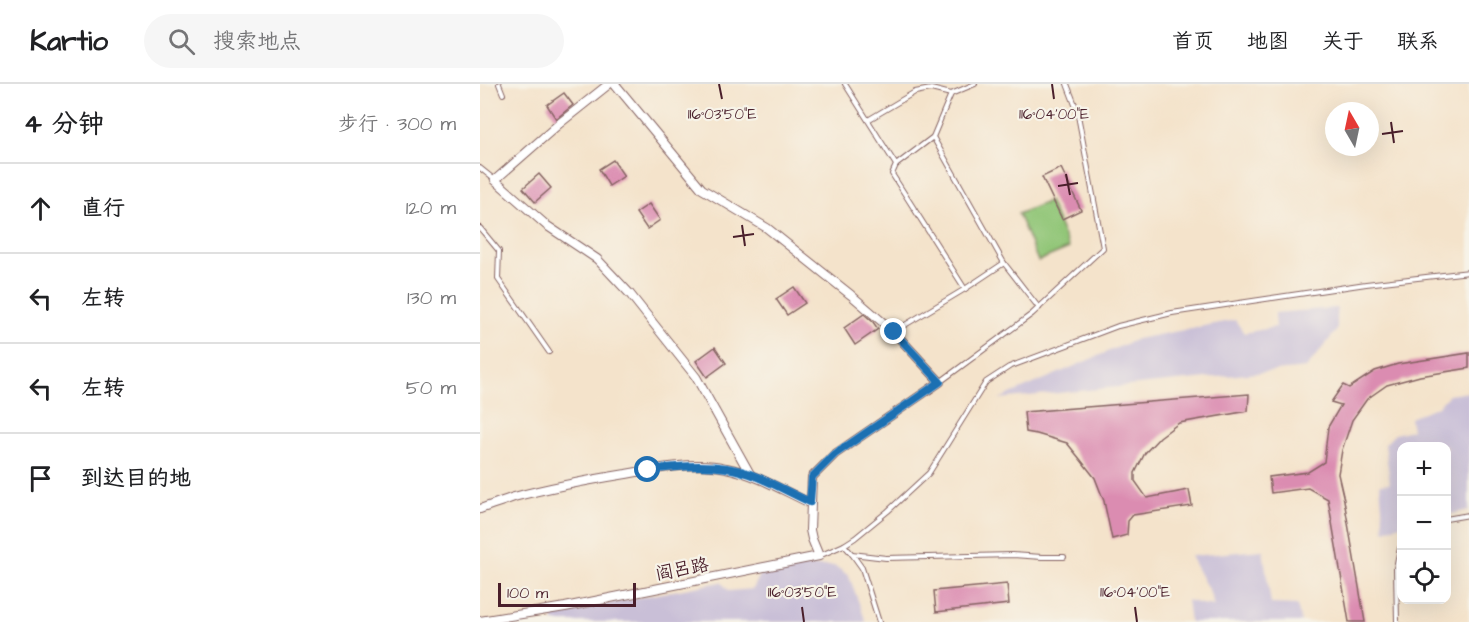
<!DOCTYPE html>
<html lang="zh">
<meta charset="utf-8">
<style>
body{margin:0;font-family:"Architects Daughter","LXGW WenKai TC",sans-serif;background:#f6f6f6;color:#202124}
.controls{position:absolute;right:18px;bottom:18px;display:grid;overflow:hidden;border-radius:12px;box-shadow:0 6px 24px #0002}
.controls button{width:54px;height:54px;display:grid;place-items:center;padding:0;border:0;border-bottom:2px solid #e0e0e0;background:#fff;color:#202124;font:30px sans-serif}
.compass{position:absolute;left:845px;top:18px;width:54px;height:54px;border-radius:50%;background:#fff;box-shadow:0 6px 24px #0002;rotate:351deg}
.scale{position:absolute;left:18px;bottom:15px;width:138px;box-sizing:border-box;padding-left:6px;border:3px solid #4a1f2b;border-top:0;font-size:16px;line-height:21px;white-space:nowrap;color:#4a1f2b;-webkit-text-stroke:4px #f7f3e8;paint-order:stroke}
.stop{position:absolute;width:18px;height:18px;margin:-14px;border:4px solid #1f6fb2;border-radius:50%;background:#fff}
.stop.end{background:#1f6fb2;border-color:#fff;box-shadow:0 2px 6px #0008}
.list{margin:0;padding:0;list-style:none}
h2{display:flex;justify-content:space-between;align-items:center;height:78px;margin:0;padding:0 24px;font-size:26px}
h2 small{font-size:20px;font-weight:400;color:#757577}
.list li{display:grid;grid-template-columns:39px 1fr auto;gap:18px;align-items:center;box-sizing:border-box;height:90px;padding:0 24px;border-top:2px solid #e0e0e0}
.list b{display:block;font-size:22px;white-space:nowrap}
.list em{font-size:20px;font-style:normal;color:#757577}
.icon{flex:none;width:33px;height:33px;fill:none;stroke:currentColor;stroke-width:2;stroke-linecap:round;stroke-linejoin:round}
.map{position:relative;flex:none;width:989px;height:538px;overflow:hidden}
header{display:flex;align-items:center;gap:36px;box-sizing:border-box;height:84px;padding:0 30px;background:#fff;border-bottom:2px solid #e0e0e0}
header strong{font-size:28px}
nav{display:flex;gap:33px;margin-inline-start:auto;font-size:21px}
.search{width:420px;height:54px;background:#f6f6f6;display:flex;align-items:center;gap:15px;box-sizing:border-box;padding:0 21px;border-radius:33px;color:#757577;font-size:22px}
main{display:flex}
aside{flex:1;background:#fff}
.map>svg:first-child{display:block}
.industrial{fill:#c9bfd7}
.green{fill:#92c678;stroke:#6e7252;stroke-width:1.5}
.building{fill:#db8cb1}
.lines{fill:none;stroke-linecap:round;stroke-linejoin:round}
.service-casing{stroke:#866463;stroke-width:6}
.minor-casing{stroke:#866463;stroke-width:10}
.service{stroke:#fff;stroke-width:4}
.minor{stroke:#fff;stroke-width:8}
.route{stroke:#1f6fb2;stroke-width:8}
.ticks{fill:none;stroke:#4a1f2b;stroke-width:2}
.labels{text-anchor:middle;stroke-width:4.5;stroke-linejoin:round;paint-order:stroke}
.street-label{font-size:18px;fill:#4a1f2b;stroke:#f7f3e8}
.ticks-label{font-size:15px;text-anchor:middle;fill:#4a1f2b;stroke:#f7f3e8;stroke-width:4.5;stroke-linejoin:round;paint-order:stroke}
</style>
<header>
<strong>Kartio</strong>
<div class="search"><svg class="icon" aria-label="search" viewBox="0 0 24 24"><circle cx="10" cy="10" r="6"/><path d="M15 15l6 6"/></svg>搜索地点</div>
<nav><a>首页</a><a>地图</a><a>关于</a><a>联系</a></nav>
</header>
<main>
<aside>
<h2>4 分钟<small>步行 · 300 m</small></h2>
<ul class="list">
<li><svg class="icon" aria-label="ahead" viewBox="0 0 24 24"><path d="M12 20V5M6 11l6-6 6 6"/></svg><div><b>直行</b></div><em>120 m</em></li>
<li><svg class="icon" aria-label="left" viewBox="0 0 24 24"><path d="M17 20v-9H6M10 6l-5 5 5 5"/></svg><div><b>左转</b></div><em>130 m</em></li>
<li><svg class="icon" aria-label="left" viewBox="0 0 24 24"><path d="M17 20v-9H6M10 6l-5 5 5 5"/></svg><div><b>左转</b></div><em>50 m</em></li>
<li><svg class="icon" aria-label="arrive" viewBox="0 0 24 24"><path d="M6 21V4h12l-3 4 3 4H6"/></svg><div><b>到达目的地</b></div></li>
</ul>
</aside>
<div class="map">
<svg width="989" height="538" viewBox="0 0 989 538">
<rect width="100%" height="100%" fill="#f7f3e8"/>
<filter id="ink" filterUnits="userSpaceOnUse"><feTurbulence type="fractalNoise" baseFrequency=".0167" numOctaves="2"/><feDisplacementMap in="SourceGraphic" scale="12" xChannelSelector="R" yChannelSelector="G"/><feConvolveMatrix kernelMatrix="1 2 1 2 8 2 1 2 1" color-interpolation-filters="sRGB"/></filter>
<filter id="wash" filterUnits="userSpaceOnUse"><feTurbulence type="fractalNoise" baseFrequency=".008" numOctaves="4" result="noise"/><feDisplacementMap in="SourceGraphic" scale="24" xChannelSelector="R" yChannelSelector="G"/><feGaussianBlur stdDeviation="1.35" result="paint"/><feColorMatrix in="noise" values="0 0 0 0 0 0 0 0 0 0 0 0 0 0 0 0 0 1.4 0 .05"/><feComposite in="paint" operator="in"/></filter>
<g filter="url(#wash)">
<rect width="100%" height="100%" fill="#f4e3cb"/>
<g class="industrial">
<path d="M857,224v22l-31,38 -307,31 138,-60 98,-19 9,13 32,-6 -1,-14z"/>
<path d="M989,308v118l-22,5 -1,-69h-44l-1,79 -17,5 -4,-46 10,-1 -5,-39 10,-10 17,-4 -2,-12 28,-12 11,-11z"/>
<path d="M783,466l8,54 26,1 4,17h-111l-3,-22 14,4 13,2 -4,-13 -20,-37z"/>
<path d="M323,482h32l14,10 17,46h-313l-1,-8 169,-32 8,9 24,-2 8,-16z"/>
</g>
<path class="green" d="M569,117l20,47 -31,13 -20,-47z"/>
<g id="blocks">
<g class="building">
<path d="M84,9l9,12 -17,14 -9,-14z"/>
<path d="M133,76l11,16 -15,10 -10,-17z"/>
<path d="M581,84l20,42 -19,9 -20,-42z"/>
<path d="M59,90l12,14 -16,14 -12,-14z"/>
<path d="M169,120l11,16 -13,9 -11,-16z"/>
<path d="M314,203l11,16 -18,12 -11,-16z"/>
<path d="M384,230l9,8 5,7 -23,16 -11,-17z"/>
<path d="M235,263l11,16 -19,14 -11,-16z"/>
<path d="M989,269v15l-49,8 -33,9 -20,14 -15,21 -10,30 -4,24 6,26 21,122h-16l-21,-123 -20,-11 -37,5 -2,-16 39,-5 16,-10 4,-35 13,-22 -10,-3 12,-17 6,3 26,-17 23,-7z"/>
<path d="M769,310l-1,17 -69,12 -19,14 -15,16 -10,20v8l12,17 42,-8 3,16 -59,9 -5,6 -1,14 -15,4 -8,-38 -9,-23 -15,-19 -13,-16 -30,-9 -11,-2 -2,-20z"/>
<path d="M527,500l2,20 -73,8 -2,-21z"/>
</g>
</g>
</g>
<g filter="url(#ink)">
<use href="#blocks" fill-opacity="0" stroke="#866463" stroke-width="1.5"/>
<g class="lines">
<g class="service-casing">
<g id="service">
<path d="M19,0l4,10"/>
<path d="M365,0l51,81 37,-28 71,126 35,45"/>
<path d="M388,36l47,-28 16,-3 20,5"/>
<path d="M453,53l18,-43 24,-10"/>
<path d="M416,81l-4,9 73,115"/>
<path d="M0,84l15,12"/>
<path d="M0,144l19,23 -1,28 51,73"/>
<path d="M415,247l70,-42 39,-26"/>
<path d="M460,298l92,-68 71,-66 -26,-138 -10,-26"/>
<path d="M966,435l23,-4"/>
<path d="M364,461l8,9 10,14 17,54"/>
<path d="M372,470l34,4 127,-3 29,2h22"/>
<path d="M339,472l25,-11 11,-7 33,-27 41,-38 57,-91 23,-15 109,-41 54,-13 194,-29 103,-12"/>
<path d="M917,538l-1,-54 4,-20 2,-2"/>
</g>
</g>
<g class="minor-casing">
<g id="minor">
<path d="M129,0l-49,39 -65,57 51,45 51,34 33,35 66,83 54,97"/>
<path d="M0,425c11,-4 23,-8 34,-12 37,-10 75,-17 112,-23 30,-6 71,-13 100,-6 30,6 56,22 84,35"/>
<path d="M0,537l85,-14 254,-51 -7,-17 -2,-9 2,-53 23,-23 105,-72 -46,-50 -43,-37 -84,-67 -65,-39 -87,-105"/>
</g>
</g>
<use href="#service" class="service"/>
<use href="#minor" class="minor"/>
</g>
</g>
<g class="lines" filter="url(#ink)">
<path class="route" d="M168,386c34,-4 70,-8 102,4 21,8 40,19 60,28l2,-25 23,-23 105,-72 -46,-50"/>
</g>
<path class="ticks" d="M239,0l3,15M572,0l2,15M911,38l3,21M902,50l21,-3M586,90l4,21M578,102l20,-3M262,141l3,21M253,153l21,-3M322,523l2,15M655,523l2,15"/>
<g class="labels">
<g class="street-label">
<text transform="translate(202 485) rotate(-11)" y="6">阎吕路</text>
</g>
</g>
<g class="ticks-label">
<text x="242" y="35">116°03'50"E</text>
<text x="574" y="35">116°04'00"E</text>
<text x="322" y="513">116°03'50"E</text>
<text x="655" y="513">116°04'00"E</text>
</g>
</svg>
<div class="controls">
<button>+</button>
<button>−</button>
<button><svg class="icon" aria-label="locate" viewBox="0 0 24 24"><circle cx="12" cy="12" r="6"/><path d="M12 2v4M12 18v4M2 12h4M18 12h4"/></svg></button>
</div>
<svg class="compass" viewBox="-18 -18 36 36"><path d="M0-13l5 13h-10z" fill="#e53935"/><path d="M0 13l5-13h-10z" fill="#757577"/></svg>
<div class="scale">100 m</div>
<div class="stop" style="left:168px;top:386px"></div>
<div class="stop end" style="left:414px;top:248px"></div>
</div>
</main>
